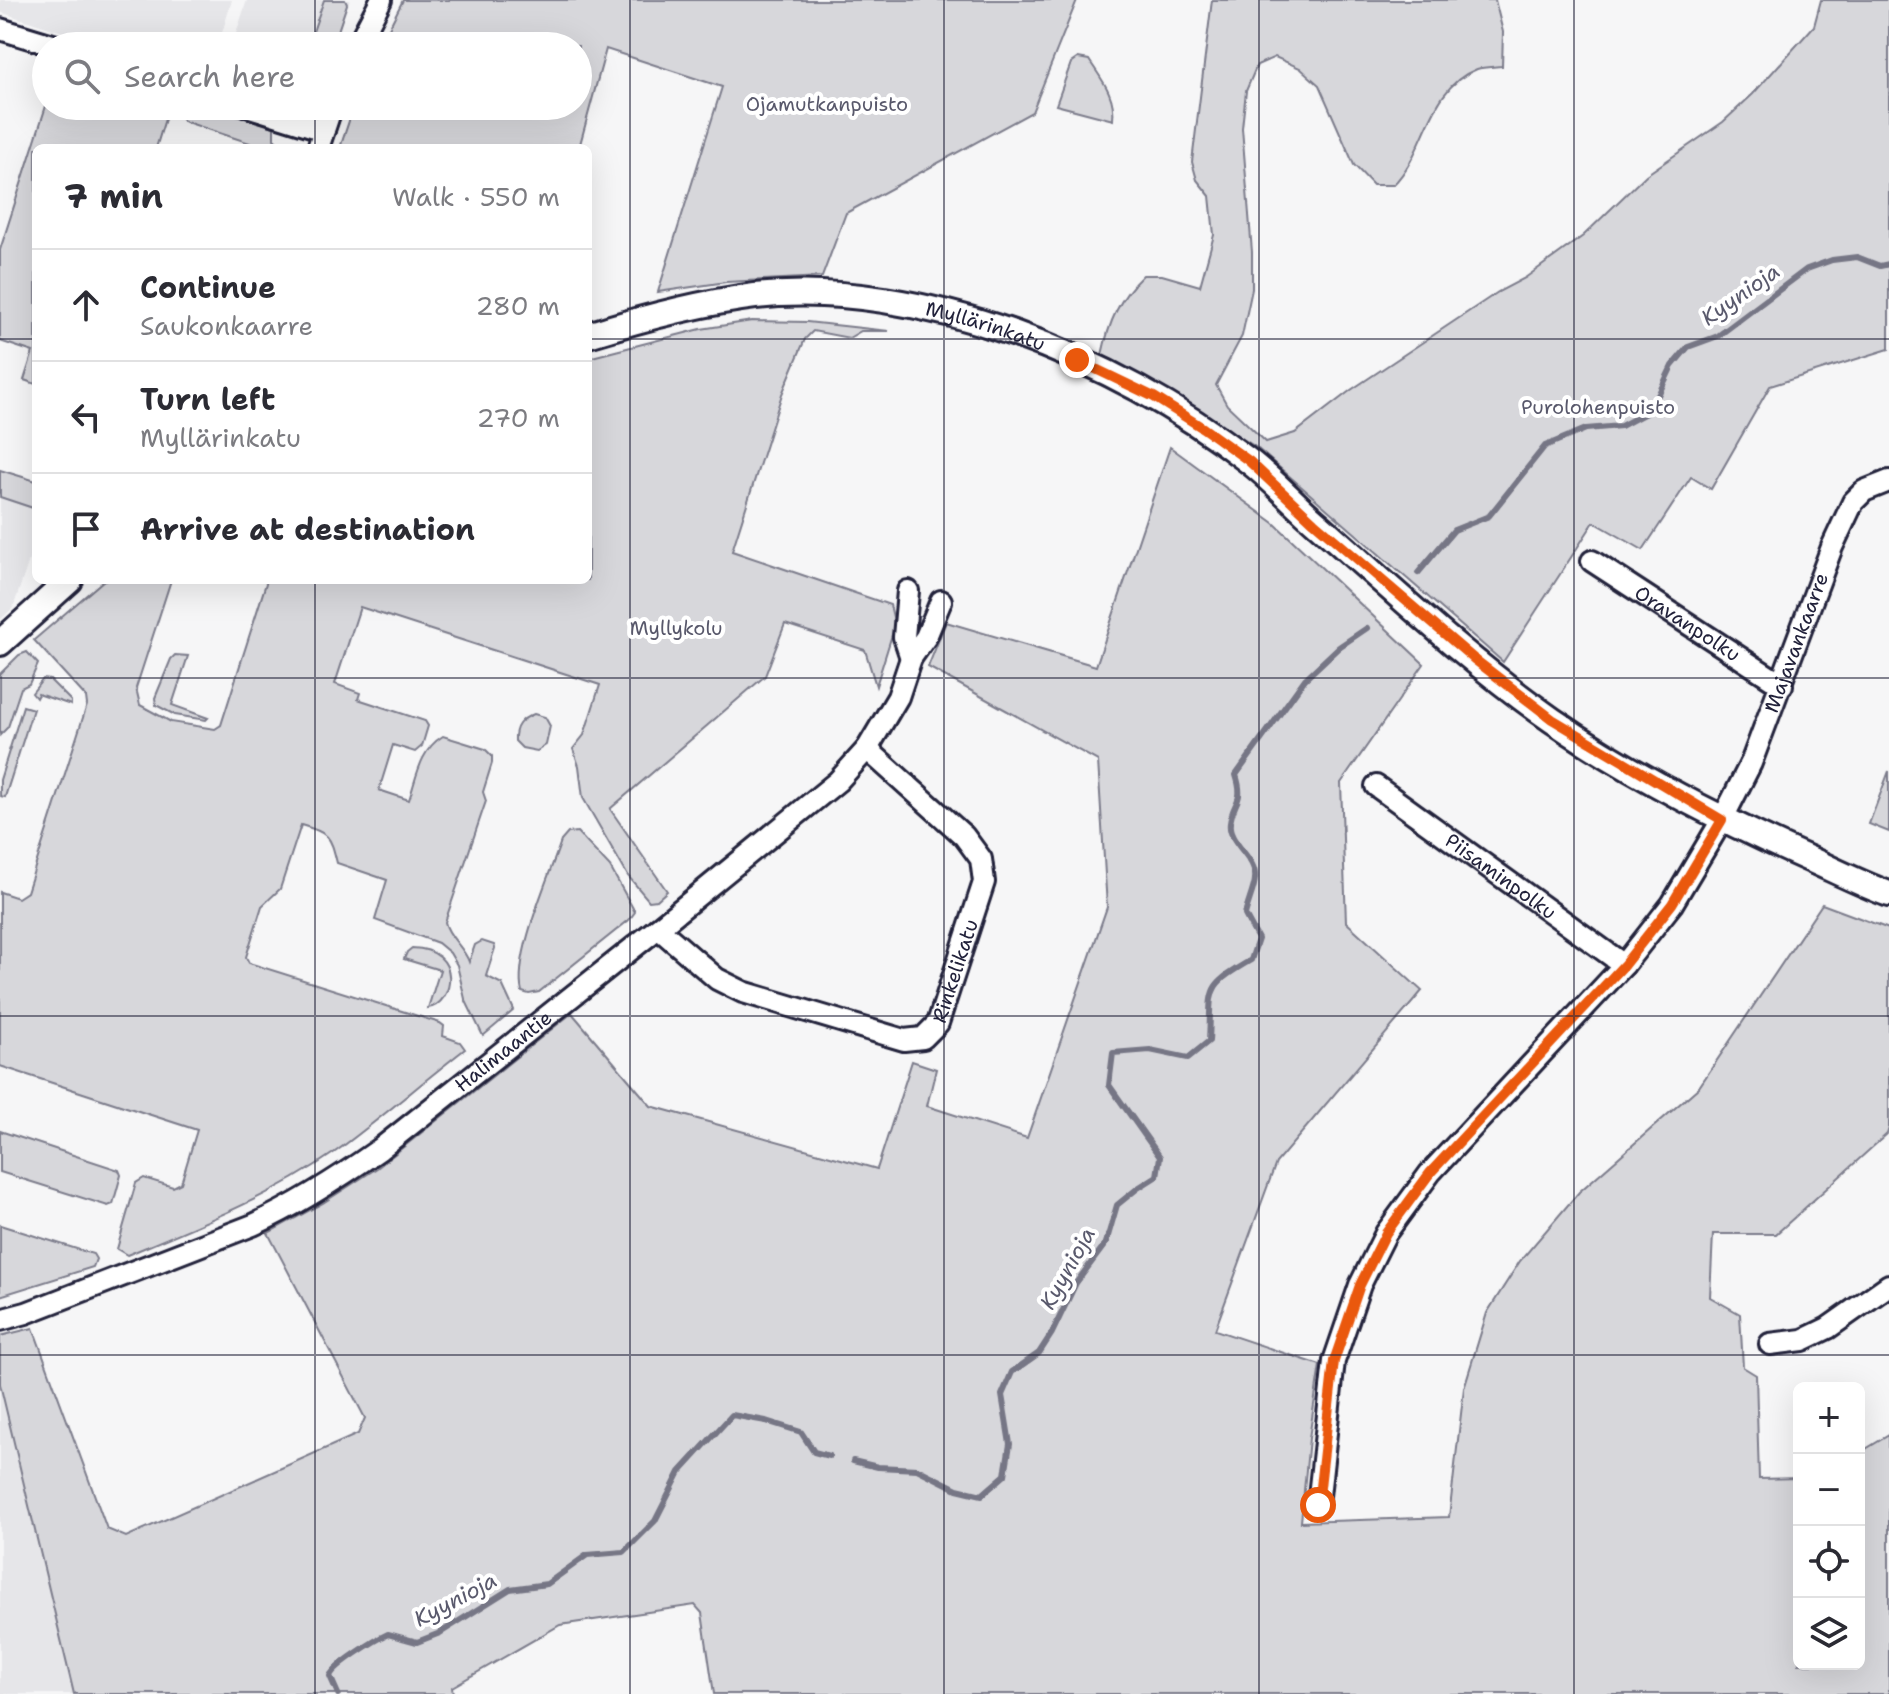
<!DOCTYPE html>
<meta charset="utf-8">
<style>
body{margin:0;font-family:"Shantell Sans",sans-serif;background:#f7f7f7;color:#2b2b33}
.controls{position:absolute;right:24px;bottom:24px;display:grid;overflow:hidden;border-radius:12px;box-shadow:0 8px 32px #0002}
.controls button{width:72px;height:72px;display:grid;place-items:center;padding:0;border:0;border-bottom:2px solid #e1e1e2;background:#fff;color:#2b2b33;font:40px sans-serif}
.stop{position:absolute;width:24px;height:24px;margin:-18px;border:6px solid #ea580c;border-radius:50%;background:#fff}
.stop.end{background:#ea580c;border-color:#fff;box-shadow:0 2px 8px #0008}
.list{margin:0;padding:0;list-style:none}
h2{display:flex;justify-content:space-between;align-items:center;height:104px;margin:0;padding:0 32px;font-size:34px}
h2 small{font-size:26px;font-weight:400;color:#7c7c81}
.list li{display:grid;grid-template-columns:52px 1fr auto;gap:24px;align-items:center;box-sizing:border-box;height:112px;padding:0 32px;border-top:2px solid #e1e1e2}
.list b{display:block;font-size:30px;white-space:nowrap}
.list p{margin:0;font-size:26px;white-space:nowrap;color:#7c7c81}
.list em{font-size:26px;font-style:normal;color:#7c7c81}
.icon{flex:none;width:44px;height:44px;fill:none;stroke:currentColor;stroke-width:2;stroke-linecap:round;stroke-linejoin:round}
.map{position:relative;flex:none;width:1889px;height:1694px;overflow:hidden}
.search{position:absolute;background:#fff;box-shadow:0 8px 32px #0002;left:32px;top:32px;width:560px;height:88px;display:flex;align-items:center;gap:20px;box-sizing:border-box;padding:0 28px;border-radius:44px;color:#7c7c81;font-size:30px}
.panel{position:absolute;background:#fff;box-shadow:0 8px 32px #0002;left:32px;top:144px;width:560px;height:440px;border-radius:12px}
.map>svg:first-child{display:block}
.built{fill:#e6e6e9}
.green{fill:#d7d7db;stroke:#7c7c8b;stroke-width:2}
.lines{fill:none;stroke-linecap:round;stroke-linejoin:round}
.stream{stroke:#767685;stroke-width:6}
.minor-casing{stroke:#22223b;stroke-width:26}
.tertiary-casing{stroke:#22223b;stroke-width:30}
.minor{stroke:#fff;stroke-width:20}
.tertiary{stroke:#fff;stroke-width:24}
.route{stroke:#ea580c;stroke-width:10}
.grid{fill:none;stroke:#22223b;stroke-width:2;stroke-opacity:0.55}
.labels{text-anchor:middle;stroke-width:8;stroke-linejoin:round;paint-order:stroke}
.park-label{font-size:20px;fill:#58586b;stroke:#fff}
.street-label{font-size:20px;fill:#22223b;stroke:#fff}
.water-label{font-size:22px;font-style:italic;fill:#5a5a6d;stroke:#fff}
</style>
<div class="map">
<svg width="1889" height="1694" viewBox="0 0 1889 1694">
<rect width="100%" height="100%" fill="#f6f6f7"/>
<filter id="ink" filterUnits="userSpaceOnUse"><feTurbulence type="fractalNoise" baseFrequency=".0125" numOctaves="2"/><feDisplacementMap in="SourceGraphic" scale="16" xChannelSelector="R" yChannelSelector="G"/><feConvolveMatrix kernelMatrix="1 2 1 2 8 2 1 2 1" color-interpolation-filters="sRGB"/></filter>
<g filter="url(#ink)">
<g class="built">
<path d="M0,0h232l-14,46h-112l-106,-34z"/>
<path d="M247,0h103l-17,46h-101z"/>
<path d="M0,497l36,12v30l-23,69 -13,12z"/>
<path d="M0,1384l74,310h-74z"/>
</g>
<g class="green">
<path d="M324,0h21l2,4 -14,42h-25z"/>
<path d="M403,0h674l-45,112 -186,101 -24,64 -96,5 -68,10 64,-205 -116,-38 -27,99h-239l14,-42h224v-60h-198z"/>
<path d="M1212,0h283l8,32 -1,34c-8,1 -18,1 -25,3 -50,19 -50,83 -84,116h-20l-19,-20 -35,-80 -19,-17 -25,-11 -18,8 -11,26 -4,37 10,124v37l-10,47 -26,49 11,20 39,37 29,-9 56,-43 147,-98 27,-14 58,-42 63,-61 77,-53 30,-28 61,-68 7,-26h68v349l-119,37 -59,103 -20,-12 -48,73 -49,-28 -91,140 -246,-214 -76,-49 -79,-44c7,-33 17,-57 41,-80h19l38,11 14,-51 -4,-39 -13,-16 -5,-18z"/>
<path d="M1078,58l11,2c13,20 27,36 24,60l-57,-15 15,-42z"/>
<path d="M46,106h123l-13,42h-120v236l-12,-4 9,-28 -33,-11v-91z"/>
<path d="M182,106h27l65,21v12l9,9h-31l-2,-5 -67,-22 -3,-5z"/>
<path d="M752,321l55,1 82,9h-28l-12,7 -36,-7 -8,8 -23,55 -50,157 158,54 5,20 -19,61 -11,-36 -80,-26 -20,52 -155,133 57,82 -10,9 -8,1 -21,-25 -45,-78 -4,-32 -6,-17 11,-14 16,-50 -240,-78 -25,77 25,9 -2,6 67,22 3,5 -6,20 -7,6 -22,-7 -14,45 30,10c8,-24 11,-50 34,-64l42,13 7,7v7l-9,29 3,9 -41,121c3,15 19,25 24,40l6,-17 7,-4 12,4 1,3 -9,28 16,8 12,26 -31,26 -18,-37 -8,-34 -7,-12 -12,-10 -63,-23 12,-40 -50,-17c-7,-28 -7,-29 -36,-38l-21,64 -18,17 -16,51 3,6 191,60 4,3 -1,10 17,6 5,7c-44,34 -86,71 -130,103 -64,45 -136,73 -208,103l-10,-6 19,-66 8,-5 29,9 8,-4 16,-53 -197,-64v-174l18,6 9,-6 60,-187 -1,-8 -52,-57 70,-60h67l-35,108 4,17 31,17 44,7 6,-4 46,-145h321v-222l113,-29z"/>
<path d="M1170,447l104,76 150,141 -83,119 5,139 76,69 -146,172 -61,167 105,35 -11,73 -8,84 148,-5 15,-129 23,-75 33,-52 59,-69 120,-105 123,-183 67,25v199l-2,6 -111,100h-63l-3,63 30,17 3,53 13,8 3,104 40,-1v186h60v-211l30,-18v259h-1175l-12,-81 -7,-8 -135,20 -108,62 1,7h-379l-74,-310v-48l33,-8 74,201 19,8 232,-103 7,-16 -97,-185 55,-30 54,-35 195,-155 79,93 226,63 35,-108 24,8 -9,37 100,32 80,-231 -9,-146 -170,-94 18,-45 150,44z"/>
<path d="M0,470l36,11v28l-36,-12z"/>
<path d="M27,652l11,12 -9,20 -8,4 -13,39 -8,8v-61l19,-19z"/>
<path d="M175,655l13,1 -16,49 36,13 -2,2 -31,-5 -19,-10 -1,-7 16,-39z"/>
<path d="M43,679l7,1 21,21v4l-33,-11 -2,4 -4,-5z"/>
<path d="M23,706l10,3 -28,88 -5,-1v-16z"/>
<path d="M534,714l11,3 5,9 -4,19 -9,6 -15,-3 -7,-7c-1,-15 6,-22 19,-27z"/>
<path d="M1889,771v61l-20,-8z"/>
<path d="M577,832l33,35 25,45 -6,8 -90,72 -10,2 -7,-2c-9,-36 27,-115 39,-151l7,-8z"/>
<path d="M412,948c52,1 42,56 16,60l12,-38 -36,-11 3,-7z"/>
<path d="M0,1131l119,39 2,5 -8,29 -5,2 -108,-34z"/>
<path d="M0,1225l93,29 3,5 -3,8 -93,29z"/>
</g>
<g class="lines">
<g class="stream">
<path d="M1418,573l36,-43 35,-14 56,-70 41,-17 35,-3 30,-16 21,-44 16,-19 30,-11 89,-67 25,-9 25,-3 23,9 9,-2"/>
<path d="M853,1461l25,6 39,2 40,20 25,6 23,-20 5,-31 -8,-49 10,-23 27,-19 13,-20 24,-50 30,-40 11,-38 21,-17 19,-12 3,-19 -51,-72 4,-32 37,-3 38,8 21,-17c3,-53 -6,-53 42,-81l7,-21 -13,-24c2,-10 10,-28 10,-36 3,-21 -28,-36 -25,-56 3,-23 15,-20 6,-48l69,-96 34,-32 28,-19"/>
<path d="M338,1694l-8,-18c5,-11 45,-36 58,-42l29,8 23,-9 70,-44 37,-5 40,-29 37,-3 31,-31 25,-49 52,-57 34,6 35,11 13,20 15,4"/>
</g>
<g class="minor-casing">
<g id="minor">
<path d="M0,29l56,17"/>
<path d="M357,46l24,-46"/>
<path d="M247,106l77,24"/>
<path d="M318,148l14,-42"/>
<path id="s1" d="M1592,561l190,124"/>
<path d="M908,591l-4,46 7,21"/>
<path id="s2" d="M1376,786l248,179"/>
<path id="s3" d="M658,928l59,51 26,13 161,48 19,-2 15,-15 46,-141 -3,-23 -17,-23 -97,-87"/>
<path id="s4" d="M0,1320l26,-7 227,-88c46,-21 86,-47 127,-76l278,-221 180,-147 29,-32 31,-52 13,-39 15,-21 15,-36"/>
<path d="M1770,1344l33,-4 25,-12 61,-43"/>
<path id="s5" d="M1318,1505l16,-144 26,-76 26,-52 44,-60 194,-208 48,-61 50,-84 29,-57 81,-216 21,-45 11,-11 25,-10"/>
</g>
</g>
<g class="tertiary-casing">
<g id="tertiary">
<path id="s6" d="M588,335c55,-17 110,-32 167,-39 164,-18 363,63 491,163 26,19 47,44 72,65 76,67 151,138 234,196 80,55 167,99 255,138 27,12 54,26 82,36"/>
<path d="M0,643l70,-63"/>
</g>
</g>
<use href="#minor" class="minor"/>
<use href="#tertiary" class="tertiary"/>
</g>
</g>
<g class="lines" filter="url(#ink)">
<path class="route" d="M1077,360l77,37 49,31 46,33 65,61 160,137 78,60 170,101 -50,84 -48,61 -194,208 -44,60 -26,52 -26,76 -16,144"/>
</g>
<path class="grid" d="M315,0v46M630,0v1694M944,0v1694M1259,0v1694M1574,0v1694M315,106v42M0,339h36M588,339h1301M315,580v1114M0,678h1889M0,1016h1889M0,1355h1889"/>
<g class="labels">
<g class="park-label">
<text x="827" y="111">Ojamutkanpuisto</text>
<text x="1598" y="414">Purolohenpuisto</text>
<text x="676" y="635">Myllykolu</text>
</g>
<g class="street-label">
<text dy="7" stroke="none"><textPath href="#s6" startOffset="406">Myllärinkatu</textPath></text>
<text dy="7" stroke="none"><textPath href="#s1" startOffset="114">Oravanpolku</textPath></text>
<text dy="7" stroke="none"><textPath href="#s5" startOffset="1010">Majavankaarre</textPath></text>
<text dy="7" stroke="none"><textPath href="#s2" startOffset="154">Piisaminpolku</textPath></text>
<text dy="7" stroke="none"><textPath href="#s3" startOffset="370">Rinkelikatu</textPath></text>
<text dy="7" stroke="none"><textPath href="#s4" startOffset="576">Halimaantie</textPath></text>
</g>
<g class="water-label">
<text transform="translate(1740 294) rotate(-35)" y="8">Kyynioja</text>
<text transform="translate(1067 1268) rotate(-61)" y="8">Kyynioja</text>
<text transform="translate(455 1599) rotate(-28)" y="8">Kyynioja</text>
</g>
</g>
</svg>
<div class="controls">
<button>+</button>
<button>−</button>
<button><svg class="icon" aria-label="locate" viewBox="0 0 24 24"><circle cx="12" cy="12" r="6"/><path d="M12 2v4M12 18v4M2 12h4M18 12h4"/></svg></button>
<button><svg class="icon" aria-label="layers" viewBox="0 0 24 24"><path d="M12 4l9 5-9 5-9-5zM3 14l9 5 9-5"/></svg></button>
</div>
<div class="stop" style="left:1318px;top:1505px"></div>
<div class="stop end" style="left:1077px;top:360px"></div>
<div class="search"><svg class="icon" aria-label="search" viewBox="0 0 24 24"><circle cx="10" cy="10" r="6"/><path d="M15 15l6 6"/></svg>Search here</div>
<section class="panel">
<h2>7 min<small>Walk · 550 m</small></h2>
<ul class="list">
<li><svg class="icon" aria-label="ahead" viewBox="0 0 24 24"><path d="M12 20V5M6 11l6-6 6 6"/></svg><div><b>Continue</b><p>Saukonkaarre</p></div><em>280 m</em></li>
<li><svg class="icon" aria-label="left" viewBox="0 0 24 24"><path d="M17 20v-9H6M10 6l-5 5 5 5"/></svg><div><b>Turn left</b><p>Myllärinkatu</p></div><em>270 m</em></li>
<li><svg class="icon" aria-label="arrive" viewBox="0 0 24 24"><path d="M6 21V4h12l-3 4 3 4H6"/></svg><div><b>Arrive at destination</b></div></li>
</ul>
</section>
</div>
